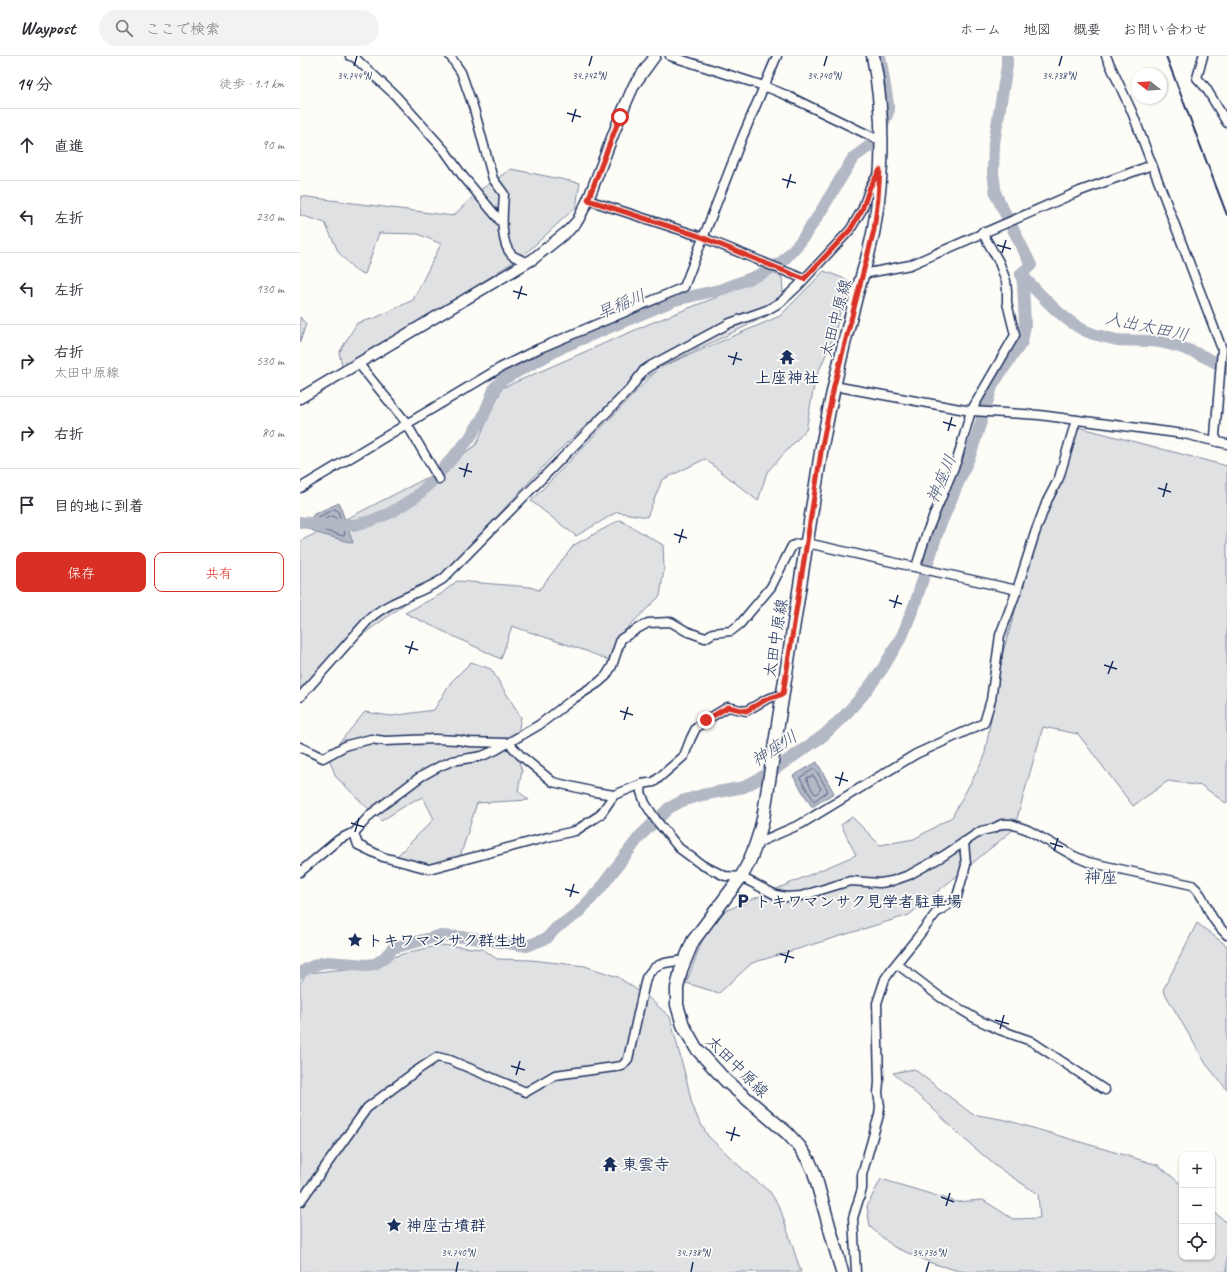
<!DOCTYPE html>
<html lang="ja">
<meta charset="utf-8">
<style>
body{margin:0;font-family:Caveat,"Klee One",sans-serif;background:#f2f2f3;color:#2b2b33}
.controls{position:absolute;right:12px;bottom:12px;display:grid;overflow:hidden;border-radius:8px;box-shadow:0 1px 3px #0004}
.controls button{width:36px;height:36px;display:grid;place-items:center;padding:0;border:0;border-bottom:1px solid #e1e1e2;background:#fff;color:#2b2b33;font:20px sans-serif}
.compass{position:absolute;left:831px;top:12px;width:36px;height:36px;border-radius:50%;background:#fff;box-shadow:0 1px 3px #0004;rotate:287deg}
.stop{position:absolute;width:12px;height:12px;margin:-9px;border:3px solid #d93025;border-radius:50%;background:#fff}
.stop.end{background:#d93025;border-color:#fff;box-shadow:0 1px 4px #0008}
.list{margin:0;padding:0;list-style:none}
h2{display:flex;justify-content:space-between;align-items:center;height:52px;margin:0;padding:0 16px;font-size:17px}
h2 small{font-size:13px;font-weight:400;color:#7c7c81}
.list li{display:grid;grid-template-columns:26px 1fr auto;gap:12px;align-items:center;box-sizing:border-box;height:72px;padding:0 16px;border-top:1px solid #e1e1e2}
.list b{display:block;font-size:15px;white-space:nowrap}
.list p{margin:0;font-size:13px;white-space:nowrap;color:#7c7c81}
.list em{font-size:13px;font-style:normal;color:#7c7c81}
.actions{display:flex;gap:8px;padding:12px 16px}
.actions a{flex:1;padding:9px 0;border:1px solid #d93025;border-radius:8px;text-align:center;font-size:14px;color:#d93025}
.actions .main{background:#d93025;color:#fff}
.icon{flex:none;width:22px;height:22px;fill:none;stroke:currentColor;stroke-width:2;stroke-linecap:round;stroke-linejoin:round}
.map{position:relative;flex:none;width:927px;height:1216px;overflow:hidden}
header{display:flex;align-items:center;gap:24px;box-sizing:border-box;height:56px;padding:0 20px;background:#fff;border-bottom:1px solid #e1e1e2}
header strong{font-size:19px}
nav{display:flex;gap:22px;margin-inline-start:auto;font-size:14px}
.search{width:280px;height:36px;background:#f2f2f3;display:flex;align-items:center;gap:10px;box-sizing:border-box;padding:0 14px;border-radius:22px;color:#7c7c81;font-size:15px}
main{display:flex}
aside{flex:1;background:#fff}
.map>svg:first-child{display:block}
.green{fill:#e0e1e3;stroke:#7e88a0}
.water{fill:#b3b8c5;stroke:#76819c}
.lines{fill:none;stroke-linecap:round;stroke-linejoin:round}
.shore{stroke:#586687;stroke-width:1}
.river{stroke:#b3b8c5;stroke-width:12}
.minor-casing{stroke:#1b2f5e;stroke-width:11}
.tertiary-casing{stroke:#1b2f5e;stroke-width:13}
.secondary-casing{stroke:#1b2f5e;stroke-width:15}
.minor{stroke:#fdfcf7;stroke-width:8}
.tertiary{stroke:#fdfcf7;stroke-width:10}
.secondary{stroke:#fdfcf7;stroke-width:12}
.rail{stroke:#1b2f5e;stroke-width:2}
.route{stroke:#d93025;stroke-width:5}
.ticks{fill:none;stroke:#1b2f5e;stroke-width:1.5}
.labels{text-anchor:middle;stroke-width:3.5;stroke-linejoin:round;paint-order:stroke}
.street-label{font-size:16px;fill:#1b2f5e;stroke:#fdfcf7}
.poi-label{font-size:16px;font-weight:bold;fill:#1b2f5e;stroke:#fdfcf7;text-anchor:start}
.water-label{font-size:17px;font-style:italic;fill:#49587d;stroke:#fdfcf7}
.neighbourhood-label{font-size:17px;fill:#1b2f5e;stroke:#fdfcf7}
.ticks-label{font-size:10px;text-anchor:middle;fill:#1b2f5e;stroke:#fdfcf7;stroke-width:3.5;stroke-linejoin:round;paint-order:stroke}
</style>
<header>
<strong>Waypost</strong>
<div class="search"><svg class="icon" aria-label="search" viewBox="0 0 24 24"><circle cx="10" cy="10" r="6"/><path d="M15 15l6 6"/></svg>ここで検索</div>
<nav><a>ホーム</a><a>地図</a><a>概要</a><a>お問い合わせ</a></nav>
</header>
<main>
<aside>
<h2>14 分<small>徒歩 · 1.1 km</small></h2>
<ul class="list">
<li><svg class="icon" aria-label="ahead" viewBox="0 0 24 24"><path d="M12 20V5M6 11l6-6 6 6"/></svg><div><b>直進</b></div><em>90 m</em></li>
<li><svg class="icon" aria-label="left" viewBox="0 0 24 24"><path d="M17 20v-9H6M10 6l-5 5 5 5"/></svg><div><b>左折</b></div><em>230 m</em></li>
<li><svg class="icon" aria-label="left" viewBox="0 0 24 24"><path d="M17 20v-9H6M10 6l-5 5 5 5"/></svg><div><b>左折</b></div><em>130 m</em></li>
<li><svg class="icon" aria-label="right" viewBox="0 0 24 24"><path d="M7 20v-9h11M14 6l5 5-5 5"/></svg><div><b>右折</b><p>太田中原線</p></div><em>530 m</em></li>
<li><svg class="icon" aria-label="right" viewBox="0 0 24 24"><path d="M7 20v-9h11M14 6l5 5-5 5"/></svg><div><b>右折</b></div><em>80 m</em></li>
<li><svg class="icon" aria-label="arrive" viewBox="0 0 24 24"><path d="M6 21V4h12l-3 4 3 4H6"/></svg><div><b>目的地に到着</b></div></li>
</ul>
<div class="actions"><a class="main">保存</a><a>共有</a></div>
</aside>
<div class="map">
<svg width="927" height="1216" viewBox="0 0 927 1216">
<rect width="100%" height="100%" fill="#fdfcf7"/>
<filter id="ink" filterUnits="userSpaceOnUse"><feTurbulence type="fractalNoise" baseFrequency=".025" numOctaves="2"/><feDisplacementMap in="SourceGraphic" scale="8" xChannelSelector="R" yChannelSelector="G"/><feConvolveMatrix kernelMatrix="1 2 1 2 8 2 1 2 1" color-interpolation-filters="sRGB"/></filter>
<g filter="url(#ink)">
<g class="green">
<path d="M211,113l69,14 -4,24 -52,48 -180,117 -5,-19 18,-30 18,-5 38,-18 28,-56 -23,-10 -39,-1 -14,41 -9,-3 -17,-18 -14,-30 -25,-8v-19l153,20 27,-26z"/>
<path d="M464,213l18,8 1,14 -6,12 -10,13 -106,51 119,-51 44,-45 24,9 -14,56 -19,44 -9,50 -39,42 -9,29 -53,-42 -43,21 -15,37 -30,-5 -41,24 -45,-35 125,-130 -48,34 -53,49 -115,124 -83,61 -57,63v-161l58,-28 80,-41 38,-27 26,-57 149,-65 66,-26z"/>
<path d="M0,261l6,7 -6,18z"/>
<path d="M778,371l149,39v338l-25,-18 -34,-5 -35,25 -55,-72 -35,-7 -29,102 -105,86 -157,48 -33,30 -33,-10 25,-66 145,-62 -15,-30 11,-8 28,28 34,-6 38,-22 32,-59 19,-106 45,-154z"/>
<path d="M320,464l43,25 1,24 -4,27 -40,39 -7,27 -27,-11 -74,-25 -11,33 -96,-46 36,-19 16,-13 73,6 9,3 35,-45z"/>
<path d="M171,606l20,7 30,48 -6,33 7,21 -4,20 11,9 -52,3 -17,54 -31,12 -36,-9 41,-41 -11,-22 -10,4 -32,20 -45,-44 -8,-21 37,-44 26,4 43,-6 17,-28z"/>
<path d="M897,867l30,23v144l-21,-26 -43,-74z"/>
<path d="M141,889l42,4 14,10 34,1 54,6 33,11 32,22 20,18 18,69 4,18 6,15 10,17 42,40 20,16 10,16 21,64h-501v-289l7,-10 48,-5 55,-16z"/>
<path d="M614,1013l58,45 34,6 152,45 24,20v72h30v-47l15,13v49h-257l-11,-1 -28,-8 -37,-16 -24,-20 -3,-21 14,-27 76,23 26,-2 30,19 27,-1 -2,-24 -41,-27 -34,-29 -34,-33 -36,-32z"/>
</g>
<g class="water">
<path d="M39,447l14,40 -36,-10 -12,-7 9,-12z"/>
<path d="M517,706l17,31 -22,14 -19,-31z"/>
</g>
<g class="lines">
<g class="shore">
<path d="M35,453l3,2 7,23 -1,2 -26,-7 -6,-4 5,-7z"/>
<path d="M32,460l3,1 3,9 -1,2 -17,-4 1,-3z"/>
<path d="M514,713l2,1 12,21 -14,10 -14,-23z"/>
<path d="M512,720h2l7,13 -5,5 -2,-1 -7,-13v-2z"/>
</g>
<g class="river">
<path d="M707,0v10l-13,77 -1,30 3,22 35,70 -10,9"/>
<path d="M721,218c19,20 45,51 72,60 8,2 16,4 24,6 14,1 28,0 42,2 24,4 48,15 68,27"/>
<path d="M0,466l25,3h29l16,-4 20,-8 27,-17 18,-18 34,-39 14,-22 12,-30 9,-8 61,-33 110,-46 48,-11 38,-15 21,-12 19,-21 17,-25 35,-58 23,-17 13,-31 -9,-54"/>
<path d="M0,917l8,-5 13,-5 8,-1 37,3 9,-1 8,-5 10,-11 45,-12 27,1 62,9 20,-8 9,-10 21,-14 22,-24 41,-54 29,-28 13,-7 20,-6 42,-8 25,-14 54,-37 22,-21 18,-20 20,-27 20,-34 13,-33 23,-73 32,-75 22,-69 29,-42 3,-17 -2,-42 -2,-9"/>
</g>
<g class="minor-casing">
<g id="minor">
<path d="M50,0l4,1 41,38 50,56 17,24 40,48"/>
<path d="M150,0l11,16 13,37 19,70 11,15c-1,17 -5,49 8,61 4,3 10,5 14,7"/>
<path d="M370,0l94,30 22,9 95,46"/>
<path d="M806,0l26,56 90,237 -7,87 3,6"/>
<path d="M903,0l-6,22 9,10 21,35"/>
<path d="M288,144l111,36 105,43"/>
<path d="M563,218l47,-9 170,-74 72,-26"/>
<path d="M58,307l47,58 34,58"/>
<path d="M534,330l137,25 68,4 145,19 43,10"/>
<path d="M0,432l200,-120 38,-19 146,-62 58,-149 35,-82"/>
<path d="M616,511l11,-35 30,-72 14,-49 44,-76 -8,-32v-12l-1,-10 -7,-19 -17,-30"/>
<path d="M0,641l70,-79c21,-18 49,-24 73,-39l187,-190 14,-19 6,-4 80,-43 37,-13 14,-8 17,-16 52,-56 12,-20 8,-23 10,-16"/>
<path d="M209,687l11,12 33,27 42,10 19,3"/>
<path d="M0,691l23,11 24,-13 24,-6 14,2 50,-2 23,1 11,2 37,1"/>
<path d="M342,728l-1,8 4,11 11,17 23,28 23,17 23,11 16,1 35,18 10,2 15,-1 49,-15 30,2 12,-2 17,-6 34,-19 38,-25 13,-3 8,-4h9l17,6 46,26 14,6 104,23c10,8 13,19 19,30 4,8 10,14 16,20"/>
<path d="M54,777l4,12 25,12 46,12 119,-32 27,-6 25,-16 14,-20 28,-11 12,-2 30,-26 7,-18 5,-10 10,-8 22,-13 18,4 21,-12 16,-5"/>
<path d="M457,787l44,-19 115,-70 68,-31 7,-23 9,-65 17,-45 18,-57 12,-32 12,-23 17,-58"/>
<path d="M0,816l38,-32 12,-6 4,-1 17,-19 49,-37 20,-11 12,-5 30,-5 14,-6 43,-25 34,-26 25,-16 8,-7 6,-10 9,-27 16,-10 11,-6 23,-1 15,9 19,7 8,-5 18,-2 9,-7 31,-37 21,-41 5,-2 10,-1 210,47"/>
<path d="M597,908l43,33 38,23 22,10 31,11 74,49"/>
<path d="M0,1146l67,-94 49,-37 21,-14 13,3 76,32 29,-17 67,-9 6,-7 18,-81c10,-17 20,-15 39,-18"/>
<path d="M556,1216l-3,-54 9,-29v-14l17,-60 1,-9 -2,-13 1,-11 -2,-79 8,-24 6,-9 26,-32 19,-25 20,-13 10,-35 -2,-23"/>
</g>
</g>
<g class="tertiary-casing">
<path id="tertiary" d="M0,342l233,-139 36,-29 9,-10 10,-20 32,-83 14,-32 21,-29"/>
</g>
<g class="secondary-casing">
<path id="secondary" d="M542,1216l-28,-100 -5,-11 -10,-15 -12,-13 -61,-52 -30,-33 -13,-23 -6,-20v-17l4,-18 12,-29 48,-64c11,-18 17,-37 22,-58l59,-373c9,-48 20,-97 33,-145 6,-24 15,-48 19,-73 10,-57 10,-116 -1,-172"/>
</g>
<use href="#minor" class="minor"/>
<use href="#tertiary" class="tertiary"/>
<use href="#secondary" class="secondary"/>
<path class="rail" d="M866,0l61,159"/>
</g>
</g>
<g class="lines" filter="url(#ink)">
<path class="route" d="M320,61l-32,83 111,36 105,43 46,-49 12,-20 8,-23 10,-17 -2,28 -4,32 -40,156 -12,60 -39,248 -16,5 -21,12 -18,-4 -22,13"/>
</g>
<path class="ticks" d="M54,10l3,-10M289,10l3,-10M524,10l3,-10M759,10l3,-10M267,57l14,4M272,66l4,-13M482,123l14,4M487,132l4,-14M697,189l14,4M702,197l4,-13M213,235l14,4M218,243l4,-13M428,300l14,4M433,309l4,-13M643,366l13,4M648,375l4,-14M159,412l13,4M164,421l4,-14M858,432l13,4M863,441l4,-14M374,478l13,4M379,487l4,-14M589,544l13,4M594,552l4,-13M105,590l13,4M109,598l4,-13M804,609l13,4M808,618l5,-13M320,655l13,4M324,664l4,-13M535,721l13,4M539,730l4,-14M51,767l13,4M55,776l4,-14M750,787l13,4M754,795l4,-13M265,833l14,4M270,841l4,-13M480,898l14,4M485,907l4,-13M695,964l14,4M700,973l4,-14M211,1010l14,4M216,1019l4,-14M426,1076l14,4M431,1085l4,-14M641,1141l13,5M646,1150l4,-13M156,1216l2,-10M391,1216l2,-10M626,1216l3,-10"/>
<defs>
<g id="temple-bare" transform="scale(1.2)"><path d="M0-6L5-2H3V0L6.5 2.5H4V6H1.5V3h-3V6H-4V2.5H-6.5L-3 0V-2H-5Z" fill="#1b2f5e" stroke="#fdfcf7" stroke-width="2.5" paint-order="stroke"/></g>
<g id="parking-bare" transform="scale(1.2)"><path d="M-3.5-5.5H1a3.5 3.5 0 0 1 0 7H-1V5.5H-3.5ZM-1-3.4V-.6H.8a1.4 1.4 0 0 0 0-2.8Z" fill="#1b2f5e" stroke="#fdfcf7" stroke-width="2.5" paint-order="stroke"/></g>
<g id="sight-bare" transform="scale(1.2)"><path d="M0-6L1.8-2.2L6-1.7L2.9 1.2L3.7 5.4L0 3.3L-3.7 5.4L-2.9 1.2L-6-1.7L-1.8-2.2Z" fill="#1b2f5e" stroke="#fdfcf7" stroke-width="2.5" paint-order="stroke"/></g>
</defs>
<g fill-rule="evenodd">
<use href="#temple-bare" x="487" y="301"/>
<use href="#parking-bare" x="443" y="845"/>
<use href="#sight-bare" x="55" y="884"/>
<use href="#temple-bare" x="310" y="1108"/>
<use href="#sight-bare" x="94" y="1169"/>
</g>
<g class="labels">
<g class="street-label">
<text transform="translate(535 262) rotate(-75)" y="6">太田中原線</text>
<text transform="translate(475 582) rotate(-81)" y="6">太田中原線</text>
<text transform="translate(438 1010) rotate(45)" y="6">太田中原線</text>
</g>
<g class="poi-label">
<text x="487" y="327" text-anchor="middle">上座神社</text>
<text x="455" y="851">トキワマンサク見学者駐車場</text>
<text x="67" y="890">トキワマンサク群生地</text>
<text x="322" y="1114">東雲寺</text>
<text x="106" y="1175">神座古墳群</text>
</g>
<g class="water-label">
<text transform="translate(321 248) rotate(-23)" y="6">早稲川</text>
<text transform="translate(847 270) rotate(12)" y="6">入出太田川</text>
<text transform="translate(641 423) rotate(-67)" y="6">神座川</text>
<text transform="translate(474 692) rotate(-33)" y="6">神座川</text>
</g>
<g class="neighbourhood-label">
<text x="801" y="827">神座</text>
</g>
</g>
<g class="ticks-label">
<text x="54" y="23">34.744°N</text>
<text x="289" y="23">34.742°N</text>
<text x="524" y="23">34.740°N</text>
<text x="759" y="23">34.738°N</text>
<text x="158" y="1200">34.740°N</text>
<text x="393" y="1200">34.738°N</text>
<text x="629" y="1200">34.736°N</text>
</g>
</svg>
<div class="controls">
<button>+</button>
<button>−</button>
<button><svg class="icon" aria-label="locate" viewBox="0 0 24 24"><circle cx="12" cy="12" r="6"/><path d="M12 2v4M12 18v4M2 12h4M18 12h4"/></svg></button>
</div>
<svg class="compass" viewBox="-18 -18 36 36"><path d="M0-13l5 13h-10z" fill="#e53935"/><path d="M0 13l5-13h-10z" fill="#7c7c81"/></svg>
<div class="stop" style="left:320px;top:61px"></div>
<div class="stop end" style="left:406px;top:664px"></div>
</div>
</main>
